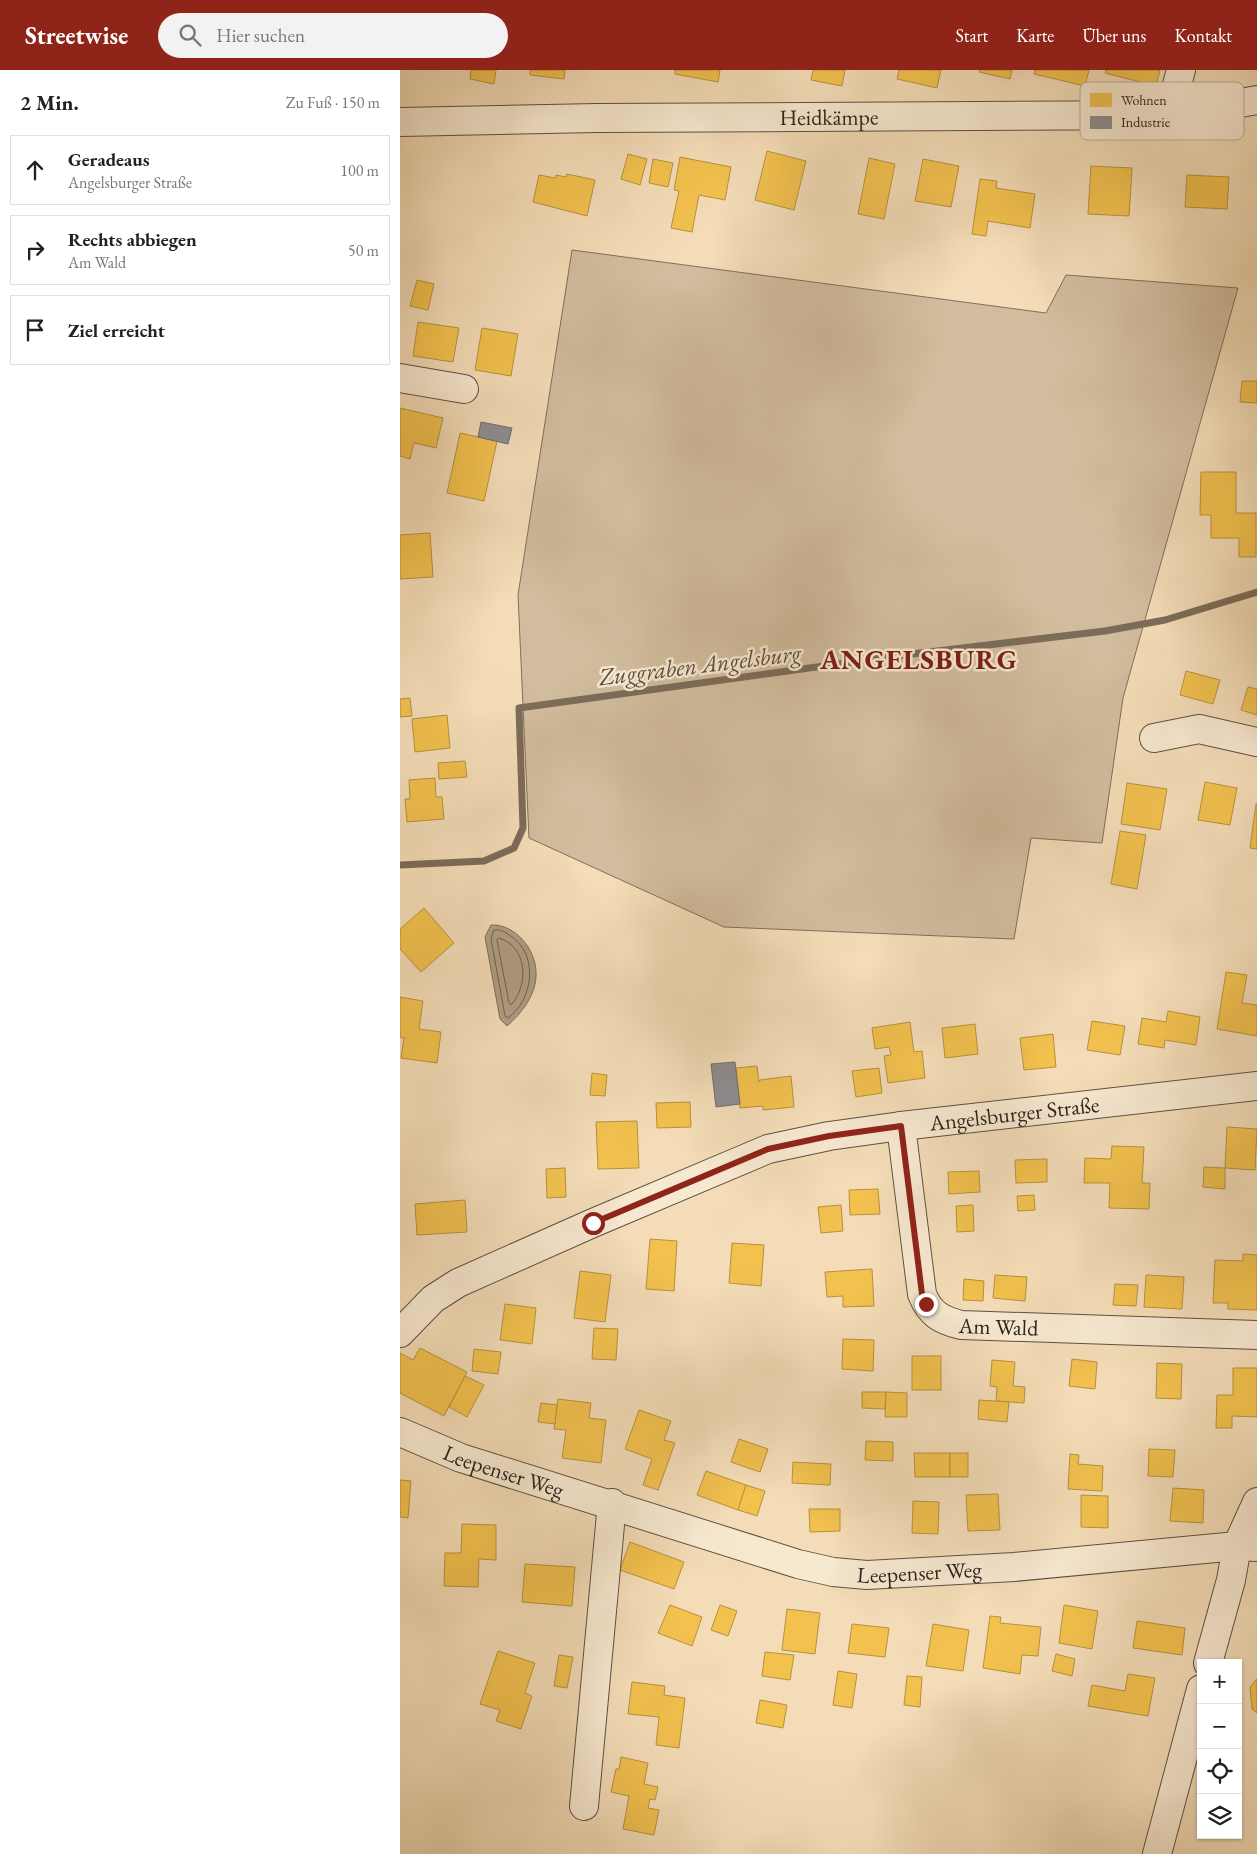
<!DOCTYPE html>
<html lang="de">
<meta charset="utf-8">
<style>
body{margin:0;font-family:"EB Garamond",serif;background:#f2f2f2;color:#222}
.controls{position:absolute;right:15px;bottom:15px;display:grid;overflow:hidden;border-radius:0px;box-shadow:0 1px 4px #0004}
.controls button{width:45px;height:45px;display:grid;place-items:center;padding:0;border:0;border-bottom:1px solid #e0e0e0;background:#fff;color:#222;font:25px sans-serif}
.stop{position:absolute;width:15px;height:15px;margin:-11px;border:4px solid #8f2418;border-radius:50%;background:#fff}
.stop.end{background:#8f2418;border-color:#fff;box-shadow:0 1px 5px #0008}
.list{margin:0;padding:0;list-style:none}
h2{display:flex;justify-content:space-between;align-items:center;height:65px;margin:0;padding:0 20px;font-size:21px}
h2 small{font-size:16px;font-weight:400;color:#767676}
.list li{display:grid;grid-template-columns:32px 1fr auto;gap:15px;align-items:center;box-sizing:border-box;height:70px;margin:0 10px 10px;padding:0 10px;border:1px solid #e0e0e0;border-radius:0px}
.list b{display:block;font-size:19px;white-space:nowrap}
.list p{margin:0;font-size:16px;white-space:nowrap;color:#767676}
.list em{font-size:16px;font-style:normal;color:#767676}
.icon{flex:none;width:28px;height:28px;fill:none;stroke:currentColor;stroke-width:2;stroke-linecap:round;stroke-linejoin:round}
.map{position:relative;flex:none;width:857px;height:1784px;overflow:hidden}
header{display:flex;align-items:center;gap:30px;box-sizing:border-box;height:70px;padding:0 25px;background:#8f2418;color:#fff}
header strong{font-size:24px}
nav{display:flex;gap:28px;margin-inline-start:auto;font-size:18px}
.search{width:350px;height:45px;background:#f2f2f2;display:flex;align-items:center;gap:12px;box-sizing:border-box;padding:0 18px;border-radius:28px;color:#767676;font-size:19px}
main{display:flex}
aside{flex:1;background:#fff}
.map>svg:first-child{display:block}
.green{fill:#d1bc9d;stroke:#7f6f5c}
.water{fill:#b09d82;stroke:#7c6c59}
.homes{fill:#f2c14e;stroke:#b7913f}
.industry{fill:#8d8d92;stroke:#706d6f}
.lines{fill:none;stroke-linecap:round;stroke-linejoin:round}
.shore{stroke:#6e604f;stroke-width:1}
.stream{stroke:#7c6c59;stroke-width:7}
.minor-casing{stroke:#5e5043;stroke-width:30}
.minor{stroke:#f7e8d0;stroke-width:28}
.route{stroke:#8f2418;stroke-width:6}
.labels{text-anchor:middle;stroke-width:5;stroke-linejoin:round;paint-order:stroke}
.street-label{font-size:22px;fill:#2d221c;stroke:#f7e8d0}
.water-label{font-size:24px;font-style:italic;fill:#5b4d40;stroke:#f7e8d0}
.district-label{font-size:28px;font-weight:bold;letter-spacing:1px;fill:#7a1f14;stroke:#f7e8d0}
.key{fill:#f7e8d0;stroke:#baad9a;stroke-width:1}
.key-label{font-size:14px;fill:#2d221c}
</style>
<header>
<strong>Streetwise</strong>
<div class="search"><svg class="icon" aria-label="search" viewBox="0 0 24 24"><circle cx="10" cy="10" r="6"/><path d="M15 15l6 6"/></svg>Hier suchen</div>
<nav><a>Start</a><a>Karte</a><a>Über uns</a><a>Kontakt</a></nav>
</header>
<main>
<aside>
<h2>2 Min.<small>Zu Fuß · 150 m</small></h2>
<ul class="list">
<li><svg class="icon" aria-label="ahead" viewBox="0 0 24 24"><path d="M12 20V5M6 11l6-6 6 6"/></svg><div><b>Geradeaus</b><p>Angelsburger Straße</p></div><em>100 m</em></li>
<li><svg class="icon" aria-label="right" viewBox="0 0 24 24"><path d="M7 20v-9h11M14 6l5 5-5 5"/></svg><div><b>Rechts abbiegen</b><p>Am Wald</p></div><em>50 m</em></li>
<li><svg class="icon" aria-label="arrive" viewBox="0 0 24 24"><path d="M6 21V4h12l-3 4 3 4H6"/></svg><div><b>Ziel erreicht</b></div></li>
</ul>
</aside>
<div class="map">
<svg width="857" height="1784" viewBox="0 0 857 1784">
<rect width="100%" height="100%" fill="#f3dcb7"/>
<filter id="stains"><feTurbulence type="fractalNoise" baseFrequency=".004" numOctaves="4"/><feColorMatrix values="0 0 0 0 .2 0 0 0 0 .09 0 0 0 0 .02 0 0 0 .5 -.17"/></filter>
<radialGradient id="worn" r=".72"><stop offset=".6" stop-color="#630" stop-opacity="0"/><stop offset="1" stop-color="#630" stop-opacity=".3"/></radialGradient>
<path class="green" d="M172,180l474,63 20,-38 172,13 -115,410 -21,145 -71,-5 -17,101 -290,-12 -195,-89 -11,-243z"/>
<path class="water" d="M91,855c24,-1 45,24 45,48 1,21 -15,41 -29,53l-7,-7 -15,-82z"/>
<g class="homes">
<path d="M71,0h25l-2,14 -24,-5z"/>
<path d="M130,0h35l-1,9 -34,-4z"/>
<path d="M275,0h45l-2,12 -43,-8z"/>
<path d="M413,0h32l-3,16 -31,-6z"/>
<path d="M499,0h42l-4,18 -40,-9z"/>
<path d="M580,0h32l-2,9 -31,-7z"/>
<path d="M635,0h54l-4,16 -51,-12z"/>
<path d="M706,0h54l-4,16 -51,-13z"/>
<path d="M367,81l39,10 -12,49 -39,-10z"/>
<path d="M228,84l19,5 -7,26 -19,-6z"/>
<path d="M280,87l51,10 -6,33 -26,-5 -7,37 -21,-4 8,-37 -5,-1z"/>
<path d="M469,88l26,6 -11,55 -26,-5z"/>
<path d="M253,89l20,4 -5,24 -19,-4z"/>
<path d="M523,89l36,7 -8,41 -36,-6z"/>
<path d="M691,96l41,2 -3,48 -41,-2z"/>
<path d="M167,104l28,6 -8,36 -54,-14 6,-27 16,3 1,-3 10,2z"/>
<path d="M787,105l42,2 -2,32 -42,-2z"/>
<path d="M580,109l17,2 -1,7 39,6 -5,34 -42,-7 -2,15 -14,-2z"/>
<path d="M17,210l17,4 -6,26 -18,-4z"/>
<path d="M18,252l41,6 -6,34 -40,-6z"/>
<path d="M82,258l36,6 -7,42 -36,-6z"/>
<path d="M842,311h15v22l-17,-1z"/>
<path d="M0,338l43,10 -7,30 -22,-5 -4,16 -10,-3z"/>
<path d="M60,363l37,8 -13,60 -37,-8z"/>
<path d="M801,402h35v41h20v44h-17v-19h-28v-23h-11z"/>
<path d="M30,463l3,44 -33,2v-44z"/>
<path d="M786,601l34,9 -7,24 -33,-9z"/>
<path d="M848,617l9,2v26l-16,-5z"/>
<path d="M10,628l2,18 -12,1v-18z"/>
<path d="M47,645l3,33 -35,4 -3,-33z"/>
<path d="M65,691l2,16 -28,2 -1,-16z"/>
<path d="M35,708l1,19h6l2,22 -37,3 -2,-23h5l-1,-19z"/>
<path d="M805,712l32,6 -7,37 -32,-5z"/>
<path d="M727,713l40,6 -7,41 -39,-6z"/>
<path d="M856,734h1v45l-7,-1z"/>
<path d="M720,761l26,4 -9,54 -26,-5z"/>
<path d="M24,838l30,35 -33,29 -21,-23v-20z"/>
<path d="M826,902l21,3 -5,28 15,2v31l-40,-7z"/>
<path d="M0,927l23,4 -4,28 22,3 -4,31 -36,-5 3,-20 -4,-1z"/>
<path d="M768,941l32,6 -4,28 -31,-5 -1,8 -26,-4 4,-26 24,4z"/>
<path d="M692,951l33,5 -5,29 -33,-5z"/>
<path d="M510,952l4,30 8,-1 3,27 -37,5 -4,-27 7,-1 -2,-8 -14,2 -3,-21z"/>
<path d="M575,954l3,30 -33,4 -3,-30z"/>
<path d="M653,964l3,33 -32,3 -4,-32z"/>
<path d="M357,996l2,16 1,-2 31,-4 3,31 -31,3v-4l-23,2 -4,-40z"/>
<path d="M479,998l3,25 -26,4 -4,-26z"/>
<path d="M192,1003l15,2 -2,21 -15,-1z"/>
<path d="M290,1032l1,25 -34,1 -1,-25z"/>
<path d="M237,1051l2,47 -41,1 -2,-47z"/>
<path d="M827,1057l30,2 -2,41 -30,-2z"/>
<path d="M712,1076l32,1 -2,36h8l-1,26 -40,-1 1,-25h-26l1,-25 26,1z"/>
<path d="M647,1089v23l-31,1 -1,-23z"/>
<path d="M804,1097l21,1v21l-22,-2z"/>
<path d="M165,1098l1,29 -19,1 -1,-29z"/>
<path d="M579,1101l1,21 -31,2 -1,-22z"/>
<path d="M478,1119l2,25 -30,1 -1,-25z"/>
<path d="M634,1125l1,15 -17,1 -1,-15z"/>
<path d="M65,1130l2,32 -50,3 -2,-31z"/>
<path d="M441,1135l2,26 -22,2 -3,-26z"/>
<path d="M573,1135l1,26 -17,1 -1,-26z"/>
<path d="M250,1169l27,2 -3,50 -28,-2z"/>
<path d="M332,1173l32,2 -3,41 -32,-3z"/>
<path d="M843,1184l14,1v55l-29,-1v-6h-15l2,-43 28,1z"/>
<path d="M472,1199l2,37 -31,1v-11l-16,1 -2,-25z"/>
<path d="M180,1201l31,4 -6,47 -31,-4z"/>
<path d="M595,1205l32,2 -2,24 -32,-3z"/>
<path d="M746,1205l38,2 -2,32 -38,-2z"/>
<path d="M564,1209l20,2 -1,20 -20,-1z"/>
<path d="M715,1214l23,1 -2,21 -23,-1z"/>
<path d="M105,1234l31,4 -4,36 -32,-4z"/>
<path d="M194,1258l24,1 -2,31 -24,-1z"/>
<path d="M443,1269l31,1 -1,31 -31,-2z"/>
<path d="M20,1278l47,24 -23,44 -44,-23v-40l13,7z"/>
<path d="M74,1279l27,3 -3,22 -26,-3z"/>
<rect x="512" y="1286" width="29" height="34"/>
<path d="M672,1289l25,3 -2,27 -26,-3z"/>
<path d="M592,1290l23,2 -2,24 12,1 -1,16 -28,-2 1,-14 -7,-1z"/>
<path d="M757,1293l25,1 -1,35 -25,-1z"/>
<path d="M833,1298h24v49l-25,-1v12h-16l1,-33h16z"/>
<path d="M65,1306l19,9 -17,32 -18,-10z"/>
<path d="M462,1322h24l-1,17 -23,-1z"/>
<path d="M486,1322l21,1v24h-22z"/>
<path d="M158,1329l33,4 -2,15 17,2 -5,43 -39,-5 4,-28 -12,-1z"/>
<path d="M579,1330l30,2 -2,20 -29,-3z"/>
<path d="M141,1333l16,2 -2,19 -17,-2z"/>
<path d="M239,1340l32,11 -7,19 11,3 -17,47 -15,-5 9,-26 -27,-10z"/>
<path d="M339,1369l29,10 -8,23 -29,-10z"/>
<path d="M466,1371l27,1v19l-28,-1z"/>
<path d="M749,1379l26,1 -2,27 -25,-1z"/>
<path d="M514,1383h36v24h-35z"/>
<rect x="550" y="1383" width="18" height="24"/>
<path d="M670,1384l9,1 -1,9 25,2 -1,25 -34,-2z"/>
<path d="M393,1392l38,2 -1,21 -38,-2z"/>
<path d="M306,1401l40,14 -8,25 -41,-15z"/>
<path d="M0,1410l11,1 -3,37 -8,-1z"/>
<path d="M346,1415l19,6 -8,25 -19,-6z"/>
<path d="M773,1418l31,2 -1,33 -33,-2z"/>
<path d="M598,1424l2,36 -32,1 -2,-36z"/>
<path d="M681,1425l27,1v32l-27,-1z"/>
<path d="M513,1431l26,1 -1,32 -26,-1z"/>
<path d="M409,1439h31v22l-30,1z"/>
<path d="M62,1454l34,1v35l-17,-1 -1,28 -34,-1 1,-33h16z"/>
<path d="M230,1472l54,20 -10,27 -54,-19z"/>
<path d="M125,1494l50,3 -3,39 -50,-4z"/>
<path d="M270,1535l32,12 -10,29 -34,-13z"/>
<path d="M320,1535l17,6 -9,25 -17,-6z"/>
<path d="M664,1535l34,6 -6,38 -33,-6z"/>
<path d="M387,1539l33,4 -5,41 -33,-4z"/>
<path d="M590,1546l11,1 -1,6 41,4 -3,29 -16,-1 -2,19 -37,-6z"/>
<path d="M737,1551l48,7 -3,27 -49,-7z"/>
<path d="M452,1554l37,4 -4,29 -37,-4z"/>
<path d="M533,1554l36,6 -6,41 -37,-5z"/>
<path d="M98,1581l37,12 -10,30 7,3 -11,33 -25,-8 4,-11 -20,-6z"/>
<path d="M365,1582l29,3 -4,25 -28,-4z"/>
<path d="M656,1584l19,5 -3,17 -20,-5z"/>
<path d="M159,1585l14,2 -6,31 -13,-2z"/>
<path d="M438,1601l19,3 -5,34 -19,-3z"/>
<path d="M728,1604l27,4 -7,38 -60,-10 4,-21 33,6z"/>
<path d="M507,1606l15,1 -2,30 -16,-2z"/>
<path d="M857,1609v34l-5,-4 -2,-22z"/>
<path d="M232,1612l33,4 -1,9 21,3 -6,50 -23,-3 3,-28 -31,-3z"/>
<path d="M360,1630l27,5 -4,23 -27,-5z"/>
<path d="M221,1687l27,6 -4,21 14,3 -3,13 -5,-1 -2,9 11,2 -5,25 -31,-6 6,-33 -18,-4 5,-23h3z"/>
</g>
<g class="industry">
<path d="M81,352l31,6 -4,16 -30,-7z"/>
<path d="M335,992l5,42 -24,3 -5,-43z"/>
</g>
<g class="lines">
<g class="shore">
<path d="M94,860c8,-1 12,3 18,7 27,19 21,63 -4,81l-3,-2 -14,-77z"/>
<path d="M99,868c29,9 30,47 12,67l-2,-2 -12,-63z"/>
</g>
<path class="stream" d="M0,795l84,-4 30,-13 9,-20 -4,-120 385,-53 201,-24 60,-11 92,-28"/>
<g class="minor-casing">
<g id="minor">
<path d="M773,45v-16l8,-29"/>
<path id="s1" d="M0,52l197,-4 576,-3 84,-15"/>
<path d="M0,308l64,11"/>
<path d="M754,668l45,-9 58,13"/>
<path id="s2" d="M501,1056l21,168c8,20 19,26 39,31l296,10"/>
<path id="s3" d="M0,1263l33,-34 25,-16 135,-60 175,-74 61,-13 72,-10 356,-40"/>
<path id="s4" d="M0,1362l61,26 337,106 35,8 34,3 147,-8 223,-21 20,1"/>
<path d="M808,1593l23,-83 6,-34 20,-44"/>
<path d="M184,1736l28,-303"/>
<path d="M757,1784l44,-165"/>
</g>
</g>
<use href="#minor" class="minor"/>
</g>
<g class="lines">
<path class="route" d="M193,1153l175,-74 61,-13 72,-10 21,168 4,10"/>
</g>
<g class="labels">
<g class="street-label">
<text dy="8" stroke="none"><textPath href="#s1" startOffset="429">Heidkämpe</textPath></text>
<text dy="8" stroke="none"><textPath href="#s3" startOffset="664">Angelsburger Straße</textPath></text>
<text dy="8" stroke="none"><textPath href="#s2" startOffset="259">Am Wald</textPath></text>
<text dy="8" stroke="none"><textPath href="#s4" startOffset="111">Leepenser Weg</textPath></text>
<text dy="8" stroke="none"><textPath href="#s4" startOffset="542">Leepenser Weg</textPath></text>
</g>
<g class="water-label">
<text transform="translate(300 595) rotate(-7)" y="8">Zuggraben Angelsburg</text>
</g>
<g class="district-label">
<text x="519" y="599">ANGELSBURG</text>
</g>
</g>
<rect x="680" y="12" width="164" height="58" rx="8" class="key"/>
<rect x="690" y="23" width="22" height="14" fill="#f2c14e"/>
<rect x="690" y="46" width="22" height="13" fill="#8d8d92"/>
<g class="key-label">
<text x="721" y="35">Wohnen</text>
<text x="721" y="57">Industrie</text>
</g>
<rect width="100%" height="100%" filter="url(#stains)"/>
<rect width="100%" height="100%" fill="url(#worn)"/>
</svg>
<div class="controls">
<button>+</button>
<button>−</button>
<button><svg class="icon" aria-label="locate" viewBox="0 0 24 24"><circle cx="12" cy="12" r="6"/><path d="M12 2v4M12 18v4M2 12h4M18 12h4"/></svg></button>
<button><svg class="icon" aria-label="layers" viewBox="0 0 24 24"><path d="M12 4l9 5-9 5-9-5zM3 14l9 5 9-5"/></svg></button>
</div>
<div class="stop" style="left:193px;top:1153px"></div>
<div class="stop end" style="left:526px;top:1234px"></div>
</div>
</main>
